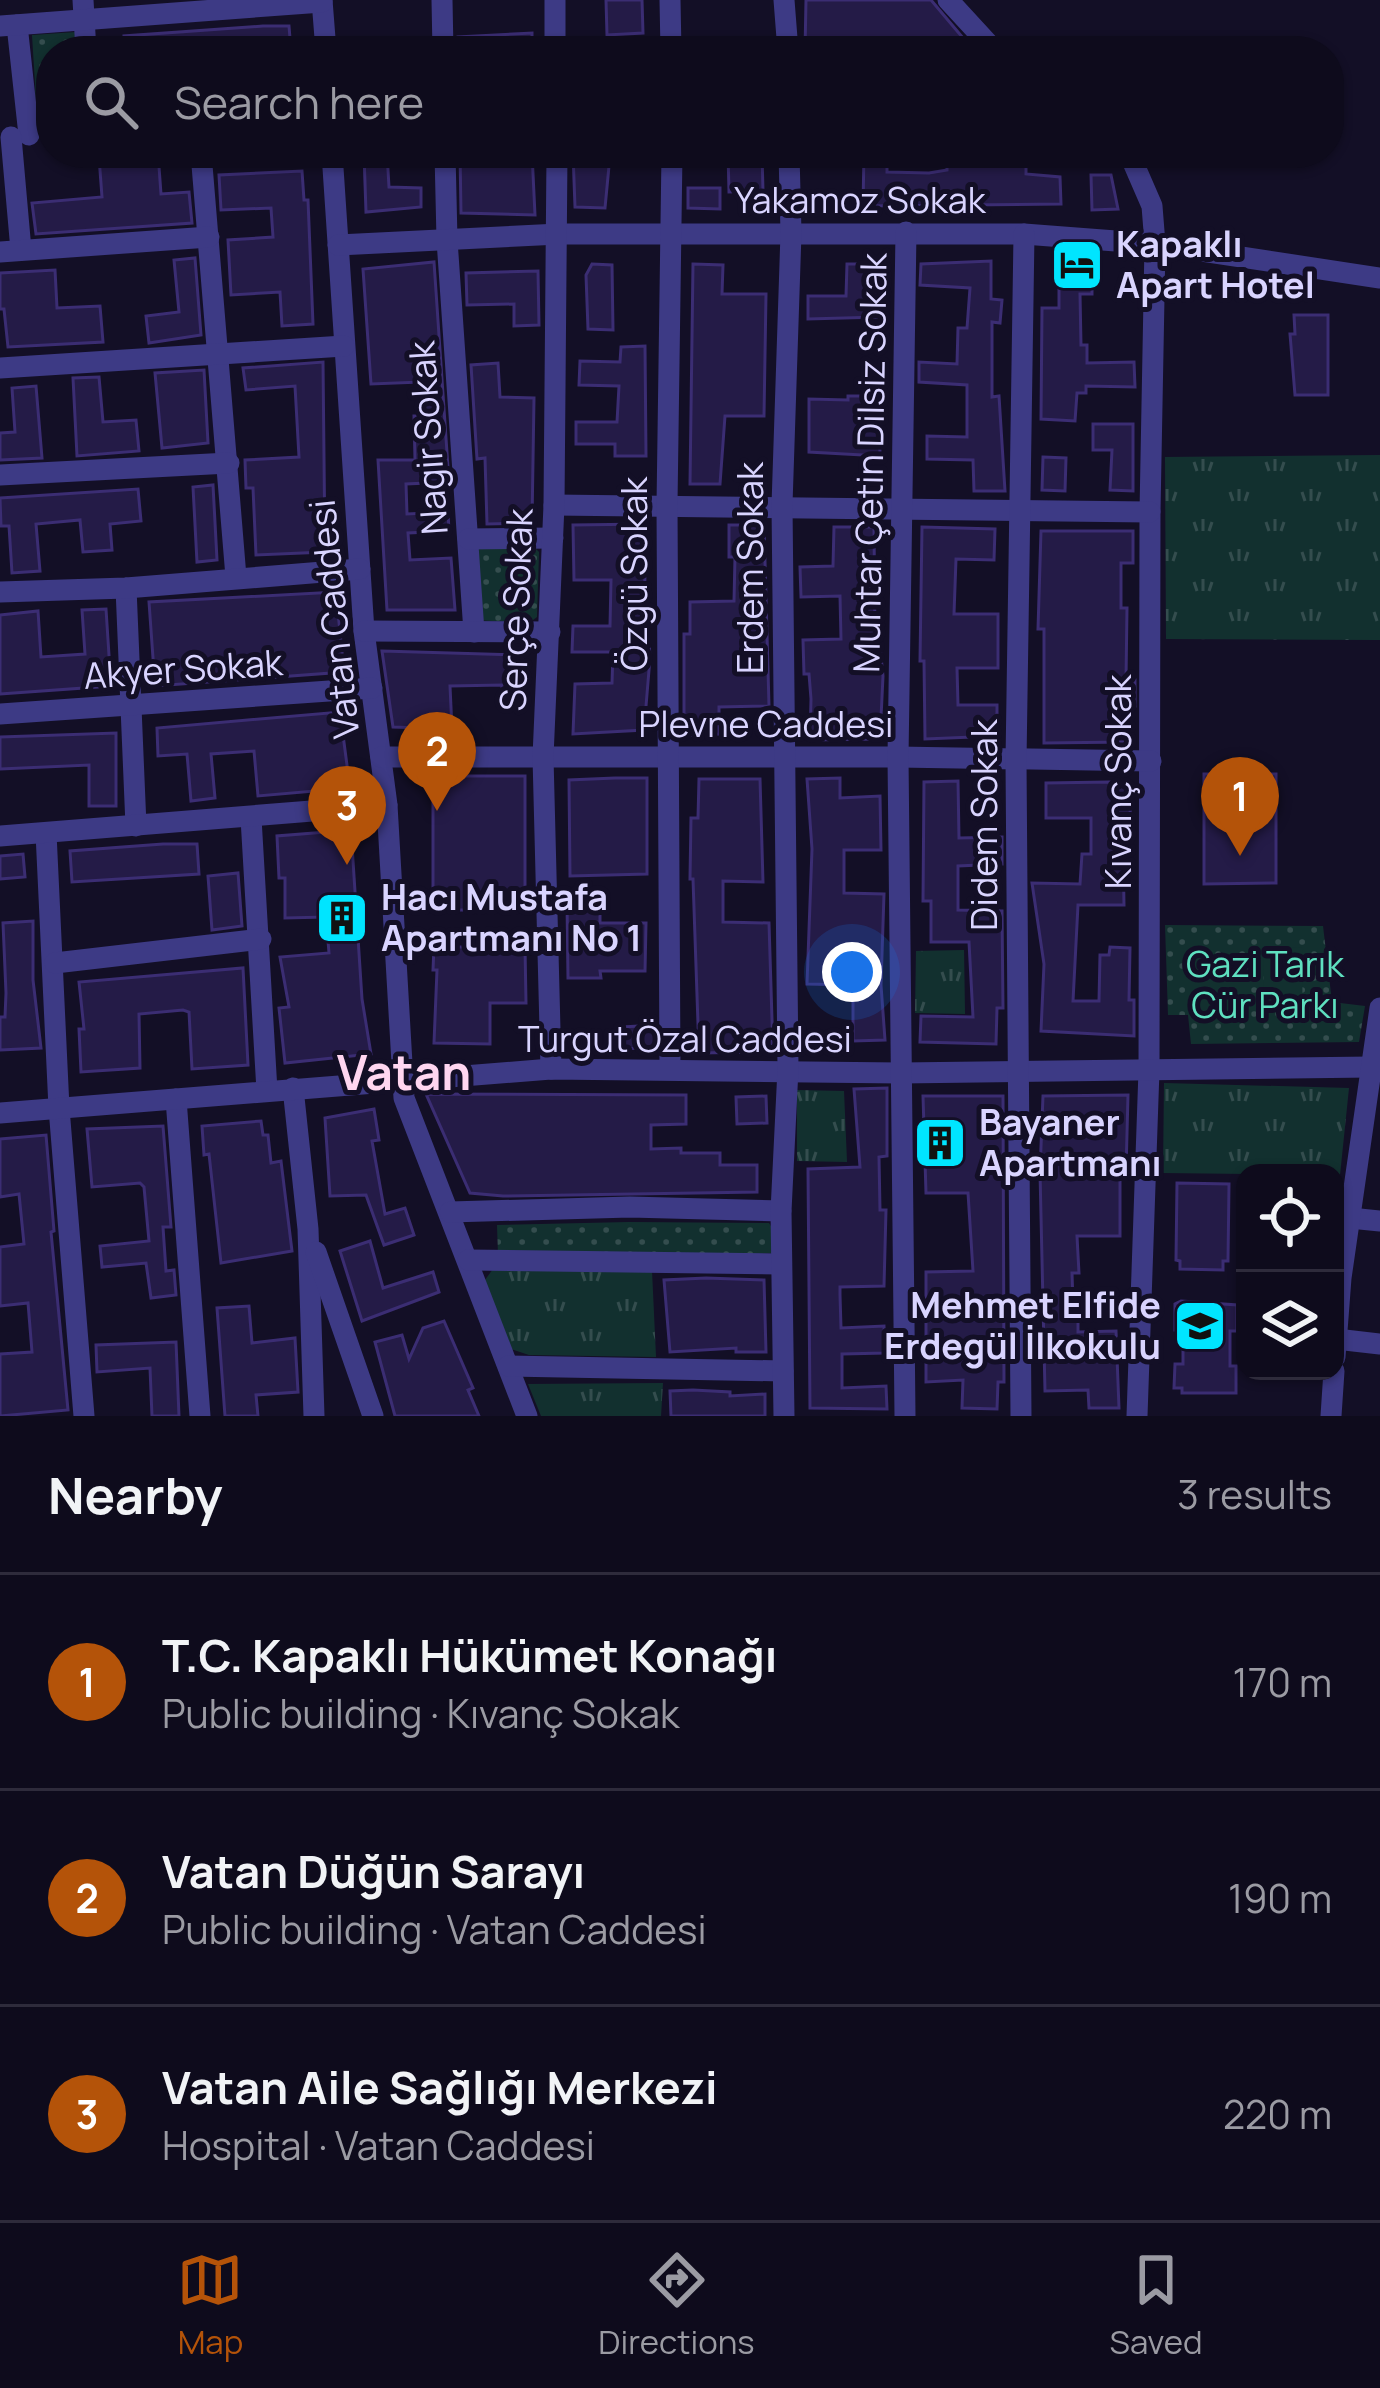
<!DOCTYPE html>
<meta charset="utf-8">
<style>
body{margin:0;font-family:Manrope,sans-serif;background:#171425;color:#f1f3f6}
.controls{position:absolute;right:36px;bottom:36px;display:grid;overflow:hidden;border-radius:24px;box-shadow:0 3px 9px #0004}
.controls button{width:108px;height:108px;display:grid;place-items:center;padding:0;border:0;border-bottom:3px solid #2e2b3b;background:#0e0b1c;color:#f1f3f6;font:60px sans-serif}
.you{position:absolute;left:852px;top:972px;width:42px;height:42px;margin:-30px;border:9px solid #fff;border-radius:50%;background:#1a73e8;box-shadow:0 0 0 18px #1a73e833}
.badge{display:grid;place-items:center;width:78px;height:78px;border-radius:50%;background:#b45309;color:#fff;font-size:39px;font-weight:700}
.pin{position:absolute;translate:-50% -99px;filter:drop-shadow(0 3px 6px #0008)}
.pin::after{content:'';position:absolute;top:63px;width:42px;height:36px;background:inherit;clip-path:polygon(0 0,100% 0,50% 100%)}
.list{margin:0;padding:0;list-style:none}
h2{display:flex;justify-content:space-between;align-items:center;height:156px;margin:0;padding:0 48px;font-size:51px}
h2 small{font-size:39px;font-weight:400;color:#9b9ba3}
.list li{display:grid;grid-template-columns:78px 1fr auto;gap:36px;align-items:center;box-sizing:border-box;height:216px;padding:0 48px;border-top:3px solid #2e2b3b}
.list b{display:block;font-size:45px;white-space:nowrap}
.list p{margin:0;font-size:39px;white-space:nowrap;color:#9b9ba3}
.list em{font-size:39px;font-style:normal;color:#9b9ba3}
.icon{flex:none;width:66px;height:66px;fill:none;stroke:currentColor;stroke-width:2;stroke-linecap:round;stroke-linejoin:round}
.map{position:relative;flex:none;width:1380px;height:1416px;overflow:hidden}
.search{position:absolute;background:#0e0b1c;box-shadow:0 3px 9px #0004;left:36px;right:36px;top:36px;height:132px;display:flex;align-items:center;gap:30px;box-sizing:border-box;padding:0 42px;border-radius:48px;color:#9b9ba3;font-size:45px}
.sheet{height:804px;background:#0e0b1c}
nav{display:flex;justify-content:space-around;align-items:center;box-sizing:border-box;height:168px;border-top:3px solid #2e2b3b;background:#0e0b1c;font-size:33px;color:#9b9ba3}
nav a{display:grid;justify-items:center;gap:6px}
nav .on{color:#b45309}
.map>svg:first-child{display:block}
.grass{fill:url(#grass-tufts)}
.park{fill:url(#park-dots)}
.garden{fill:#12302f}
.building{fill:#241b47;stroke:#3b2d73;stroke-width:3}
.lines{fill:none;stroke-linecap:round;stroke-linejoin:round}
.minor{stroke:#3d3a85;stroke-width:21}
.labels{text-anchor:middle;stroke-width:10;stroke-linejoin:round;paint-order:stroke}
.street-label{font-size:36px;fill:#d9d4ff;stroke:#130f26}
.poi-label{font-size:36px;font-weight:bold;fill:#d9d4ff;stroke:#130f26;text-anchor:start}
.park-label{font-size:36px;fill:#5fe0c0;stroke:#130f26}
.district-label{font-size:48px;font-weight:bold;fill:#ffd6f0;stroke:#130f26}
</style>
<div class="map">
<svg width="1380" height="1416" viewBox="0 0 1380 1416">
<defs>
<pattern id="grass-tufts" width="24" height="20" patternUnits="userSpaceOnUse" patternTransform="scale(3)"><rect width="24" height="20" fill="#12302f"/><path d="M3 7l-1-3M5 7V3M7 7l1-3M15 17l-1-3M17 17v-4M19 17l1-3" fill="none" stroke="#344d4e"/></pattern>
<pattern id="park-dots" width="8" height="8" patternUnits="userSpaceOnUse" patternTransform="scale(3)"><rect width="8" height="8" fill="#12302f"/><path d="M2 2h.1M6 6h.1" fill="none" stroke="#344d4e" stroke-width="1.8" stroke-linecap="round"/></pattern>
</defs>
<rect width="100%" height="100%" fill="#130f26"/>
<g class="grass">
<path d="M1380,455v185l-214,-1 -1,-182z"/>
<path d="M964,950l1,64 -50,-1 1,-62z"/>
<path d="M1164,1083l185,5 -9,87 -177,-2z"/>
<path d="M797,1090l47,1 3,71 -50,-1z"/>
<path d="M493,1269l159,2 4,86 -127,-2 -18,-6 -26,-69z"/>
<path d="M663,1383l-2,33h-120l-13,-32z"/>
</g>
<g class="park">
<path d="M76,32l1,19h-26v71l-7,1 -7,-8 -5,-80z"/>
<path d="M474,544l58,1 7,7 -2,65 -8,6 -54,-3z"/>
<path d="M1165,925l158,1 9,76 33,4 -6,36 -168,2 -3,-29h-20z"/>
<path d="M629,1222l140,1 8,13 -1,17 -142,6 -136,-4 -1,-30z"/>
</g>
<path class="garden" d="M1264,947l39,1 -1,64 -39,-1z"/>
<g class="building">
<path d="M606,0h36l1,33 -36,2z"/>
<path d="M806,0h125l43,51h-169z"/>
<path d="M263,26h26l2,25h-166l-1,-15z"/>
<path d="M532,33v18h-74v-14z"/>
<path d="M132,153h26l3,41 28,-2 3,31 -156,11 -4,-31 70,-6 -3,-40z"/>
<path d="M387,153l2,34 32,1v19l-55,5 -2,-58z"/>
<path d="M460,153h72l3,62 -74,-2z"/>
<path d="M573,153h78v13h-42l-4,42 -30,-1z"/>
<path d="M728,153h34l1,38 -34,1z"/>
<path d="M864,153h23v19l42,1 18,-3v-17h79v21l34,3 1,27 -198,2z"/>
<path d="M302,171l2,29h4l5,124 -31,2 -2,-34 -49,3 -3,-55 45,-3 -2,-29 -50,2 -2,-35z"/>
<path d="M1091,175h20l7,34 -26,1z"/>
<path d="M688,188h32v21l-32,-1z"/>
<path d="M195,258l6,77 -52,8 -3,-27 33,-4 -5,-52z"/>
<path d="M1092,259v35h-12l1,51h6v18l47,-1 1,25 -49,-1v7h-9l-2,28 -34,-2 1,-111h17v-48z"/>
<path d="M991,261v38l11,1 -2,23 -8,-1v75l7,-1 6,95h-31l-1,-31 -46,-1v-23l40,1v-52l-48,-3v-20l38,2 1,-36h9l3,-40 -50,-3 1,-21z"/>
<path d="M434,262l15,220 -43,2 1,30 41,-2 1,19 -41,2 2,27 41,-2 4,52h-68l-9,-150h37l-1,-44h8l-1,-34 -50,2 -8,-115z"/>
<path d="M592,264l20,1 1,65 -25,-1 -2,-54z"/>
<path d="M693,264l30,1 -1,29h44l-2,122h-39l-5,68h-30z"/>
<path d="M847,264h33v53l-72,2v-23h38z"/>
<path d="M55,270l2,38 43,-2 3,36 -95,5 -4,-38h-4v-36z"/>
<path d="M538,271l1,54 -25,1v-22l-47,1 -1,-32z"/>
<path d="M1294,315h34v80h-33l-5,-61h5z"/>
<path d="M645,346l1,110h-31v-12h-39v-22h41l2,-36 -40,-1 1,-24 40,1 1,-15z"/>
<path d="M323,362l2,190 -69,3 -3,-67h-7l-1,-28 54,-3 -4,-71 -49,4 -3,-22z"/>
<path d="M498,363l2,34 34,1 -2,125 -45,1 -2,-66 -8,1 -6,-94z"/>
<path d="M204,370l4,73 -46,5 -7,-75z"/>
<path d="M99,377l4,45 33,-2 3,31 -62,5 -4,-78z"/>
<path d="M36,386l6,72 -42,2v-27l15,-1 -3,-44z"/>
<path d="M848,396h31l1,60 -71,-4v-53l39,1z"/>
<path d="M1093,424h40v67l-23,-1 2,-40h-19z"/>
<path d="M1043,457l23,1 -1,33 -23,-1z"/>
<path d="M213,485l4,75 -20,2 -4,-75z"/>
<path d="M138,489l3,32 -31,3 2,26 -29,2 -3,-32 -44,4 4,47 -28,2 -3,-47h-8l-1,-28z"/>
<path d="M646,524l-2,100h4l2,34 -6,72 -71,4 2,-50 37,-1 1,-31h-41l1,-26h37l1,-46h-37l-1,-55z"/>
<path d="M729,525h35l5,181 -50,1v27l-35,2v-102h6v-32l44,-1 1,-44h-6z"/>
<path d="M834,527h40l1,110h4l4,39 -3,63 -70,1 1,-41 -2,-25h-5l-1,-34 38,-1 -1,-43 -39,1 -1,-30 33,-1z"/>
<path d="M922,527l73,2 -1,31 -38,-1 -2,55h44v54h-41l1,37h39v31l-72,3 -1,-78h-4z"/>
<path d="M1041,531h92v32h-12v45h6l-1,72h9v26h-9v36l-82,1v-114h-6z"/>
<path d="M336,592l8,80 -189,14 -6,-84z"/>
<path d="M106,609l5,77 -111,8v-79l38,-4 3,46 44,-3 -3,-44z"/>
<path d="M382,651l140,4 1,34 -21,1v-5l-52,1 2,43 -59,-2z"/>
<path d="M340,712l10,76 -92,8 -4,-45 -43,3 4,44 -24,3 -4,-47 -29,2 -1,-28z"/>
<path d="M116,733v73h-27v-41l-89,4v-32z"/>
<path d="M1204,774h72v109l-72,1z"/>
<path d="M433,776h92v129l-55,-1v6h-37z"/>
<path d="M615,778h32v96l-77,2 -1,-96z"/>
<path d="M840,778v20l40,-2 1,54h-37v43l40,1 -3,91 4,55 -32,1v-56l-46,-1 5,-135 -5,-70z"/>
<path d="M699,779h61l3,103 -40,-1v41l46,1 4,129 -74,1 -6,-174h-3l1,-61h7z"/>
<path d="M958,781l1,57 43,-1v27l-44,2v44l44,1 1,97h-6l-1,36 -76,-2 1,-26 52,1 -4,-75h-38v-41h-8l1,-119z"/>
<path d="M1109,782l22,2 -2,63h-6l1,58h-46l-5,96h26l1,-46h9l1,-8 20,1 -1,52h5v36l-93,-5 3,-67 -12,-81 48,1 2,-30h9v-36h-45v-35z"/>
<path d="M351,830l11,169 9,55 -86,9 -6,-55 10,-1 -9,-50 49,-4 -3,-36 -41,1v-40h-6l-2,-42z"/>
<path d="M163,844h34l2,30 -127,8 -2,-31z"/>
<path d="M23,854l2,23 -25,2v-23z"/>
<path d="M238,873l4,53 -30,4 -4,-54z"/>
<path d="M567,902h33v21h46l-1,48h-45l1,7h-33z"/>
<path d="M33,921v59l8,68 -41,2v-33h5l1,-24 -3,-70z"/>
<path d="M434,947h91l1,56h-36v41l-56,-1 3,-73h-4z"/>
<path d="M243,968l5,97 -56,4 -3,-57 -6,-2 -44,4 1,54 -59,4 -2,-43h5l-5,-47z"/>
<path d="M655,1025v22l-31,2 -1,-22z"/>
<path d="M887,1088v68l-8,1 1,53h6l-2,76 -44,1v8l1,33 43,-2 1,27 -43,1v34l44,-2 1,23 -77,-1 -2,-239 52,-2 -6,-78z"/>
<path d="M426,1094l260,1v29l-35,1v24l30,-1v5h39v12h37v27l-254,4 -33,-3z"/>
<path d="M1128,1095l-2,77h-6v64h-43l2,37h-7l1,31h5v28l38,-1 3,77h-30l-1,-18 -43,1 -5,-219 3,-76z"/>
<path d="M766,1096l1,27 -30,1 -1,-27z"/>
<path d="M923,1096h80l1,286h-6l-1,27 -35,-1 1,-28 -37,2v-110l47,-1 -5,-78h-42z"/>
<path d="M374,1109l5,31 -7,1 13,73 20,-6 9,27 -30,10 -18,-50 -36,1 -5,-78z"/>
<path d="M261,1121l2,14h5l3,28 10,-2 11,90 -71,12 -12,-109 -5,1 -2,-29z"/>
<path d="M163,1126l8,101h-8l3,44 8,-1 2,25 -25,3 -5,-35 -44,4 -2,-21 49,-5 -5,-54 -4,-4 -48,4 -5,-58z"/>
<path d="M46,1135l8,96 -3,1 17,178 -68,6v-62l32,-2 -4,-49 -28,3v-59l24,-3 -5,-50 -19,3v-58z"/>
<path d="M1177,1183l52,1 -1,77h-5v9l-43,-1v-8l-4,-1z"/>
<path d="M370,1241l13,47 50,-16 6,20 -77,29 -22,-70z"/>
<path d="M706,1278l58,2 2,72h-30v-4l-66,4 -6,-72z"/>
<path d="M1181,1301l56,4v26h-7v35h6v27h-54v-5h-8l1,-24h8v-34h-8v-26z"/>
<path d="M249,1306l3,37 43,-5 3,54 -42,3 2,21h-33l-8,-108z"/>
<path d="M444,1321l29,67 -5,2 11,26h-84l-20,-74 27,-7 7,24 14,-31z"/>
<path d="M176,1342l3,74h-27l-2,-48 -53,4 -1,-27z"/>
<path d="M693,1390l37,2v4l35,-2v22h-94l-1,-25z"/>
</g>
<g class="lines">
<g class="minor">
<path d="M83,0l3,51"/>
<path d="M322,0l4,51"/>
<path d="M442,0l1,51"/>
<path d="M555,0v51"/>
<path d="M670,0l1,51"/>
<path d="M784,0l4,51"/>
<path d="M948,0l47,51"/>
<path d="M17,25l12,110"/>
<path d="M0,26l322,-24"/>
<path d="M11,137l10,113"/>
<path d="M201,153l35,424"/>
<path d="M332,153l32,478 23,174 17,293 123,318"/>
<path d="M445,153l2,87 27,392"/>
<path d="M1129,153l23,53 3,38 -5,268 -1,558 -12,346"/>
<path d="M338,245l221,-11h465l131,10 225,34"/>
<path d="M0,252l209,-15"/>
<path d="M0,368l344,-22"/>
<path d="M0,475l229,-12"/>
<path d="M554,505l596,7"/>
<path d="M468,539l85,-1"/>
<path d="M126,588l10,238"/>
<path d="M0,592l126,-4 234,-19"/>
<path d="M364,631l186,1"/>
<path d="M0,714l372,-26"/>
<path d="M381,757h517l253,4"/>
<path d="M251,818l16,273"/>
<path d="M46,833l13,275 25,308"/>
<path d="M0,836l387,-31"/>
<path d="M55,963l206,-24"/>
<path d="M670,1068l-3,-563 5,-352"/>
<path d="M551,1069l-8,-312 11,-252 3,-352"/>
<path d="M293,1088l15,141 6,187"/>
<path d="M176,1099l24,317"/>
<path d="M0,1113l551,-44 350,4 470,-6"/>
<path d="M450,1212l180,-5 151,4"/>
<path d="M1350,1218l30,3"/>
<path d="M316,1252l57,164"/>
<path d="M468,1260l313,4"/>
<path d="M1336,1339l44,5"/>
<path d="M1335,1357l6,-79 39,-270"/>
<path d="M508,1366l275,5"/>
<path d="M784,1416l-3,-205 7,-142 -6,-564 9,-272 -2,-80"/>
<path d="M905,1416l-7,-659 8,-525"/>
<path d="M1021,1416l-5,-655 8,-527"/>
<path d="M1331,1416l3,-45"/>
</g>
</g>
<defs>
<g id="hotel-square" transform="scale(2.7)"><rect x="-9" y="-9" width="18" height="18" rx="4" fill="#00e5ff" stroke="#130f26"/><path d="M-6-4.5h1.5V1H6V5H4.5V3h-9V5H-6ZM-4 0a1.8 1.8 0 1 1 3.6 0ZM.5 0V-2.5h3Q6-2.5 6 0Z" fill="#111"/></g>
<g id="building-square" transform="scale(2.7)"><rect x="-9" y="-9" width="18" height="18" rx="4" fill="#00e5ff" stroke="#130f26"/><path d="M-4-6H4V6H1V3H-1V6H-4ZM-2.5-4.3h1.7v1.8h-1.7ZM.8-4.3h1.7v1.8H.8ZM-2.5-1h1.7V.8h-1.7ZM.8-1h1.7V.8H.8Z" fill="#111"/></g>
<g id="school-square" transform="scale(2.7)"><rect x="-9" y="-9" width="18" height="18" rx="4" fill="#00e5ff" stroke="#130f26"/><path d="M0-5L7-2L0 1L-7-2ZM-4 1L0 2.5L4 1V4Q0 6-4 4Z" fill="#111"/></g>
</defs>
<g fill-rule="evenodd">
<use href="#hotel-square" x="1077" y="265"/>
<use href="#building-square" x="342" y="918"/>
<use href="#building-square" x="940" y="1143"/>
<use href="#school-square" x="1200" y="1326"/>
</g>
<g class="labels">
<g class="street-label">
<text x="860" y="213">Yakamoz Sokak</text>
<text transform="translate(428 438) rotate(-94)" y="13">Nagir Sokak</text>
<text transform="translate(870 463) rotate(-89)" y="13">Muhtar Çetin Dilsiz Sokak</text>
<text transform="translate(750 568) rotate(-90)" y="13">Erdem Sokak</text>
<text transform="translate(634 574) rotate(-90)" y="13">Özgü Sokak</text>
<text transform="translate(516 610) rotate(-88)" y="13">Serçe Sokak</text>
<text transform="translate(334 619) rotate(-96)" y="13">Vatan Caddesi</text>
<text transform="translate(183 669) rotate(-4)" y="13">Akyer Sokak</text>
<text x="766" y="737">Plevne Caddesi</text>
<text transform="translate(1118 782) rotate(-90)" y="13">Kıvanç Sokak</text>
<text transform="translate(984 825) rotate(-90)" y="13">Didem Sokak</text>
<text x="685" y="1052">Turgut Özal Caddesi</text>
</g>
<g class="poi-label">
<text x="1116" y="257">Kapaklı<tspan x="1116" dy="41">Apart Hotel</tspan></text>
<text x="381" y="910">Hacı Mustafa<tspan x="381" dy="41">Apartmanı No 1</tspan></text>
<text x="979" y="1135">Bayaner<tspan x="979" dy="41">Apartmanı</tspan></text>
<text x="1161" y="1318" text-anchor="end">Mehmet Elfide<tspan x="1161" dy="41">Erdegül İlkokulu</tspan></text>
</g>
<g class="park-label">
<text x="1265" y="977">Gazi Tarık<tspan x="1265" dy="41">Cür Parkı</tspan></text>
</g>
<g class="district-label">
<text x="404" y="1090">Vatan</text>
</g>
</g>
</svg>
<div class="controls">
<button><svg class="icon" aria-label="locate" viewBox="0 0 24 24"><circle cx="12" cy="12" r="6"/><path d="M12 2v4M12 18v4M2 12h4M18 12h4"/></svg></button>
<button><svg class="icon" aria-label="layers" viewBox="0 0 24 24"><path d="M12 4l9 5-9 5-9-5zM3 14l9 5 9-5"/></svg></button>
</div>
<div class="you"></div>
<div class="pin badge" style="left:1240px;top:856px">1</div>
<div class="pin badge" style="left:437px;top:811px">2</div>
<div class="pin badge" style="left:347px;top:865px">3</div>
<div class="search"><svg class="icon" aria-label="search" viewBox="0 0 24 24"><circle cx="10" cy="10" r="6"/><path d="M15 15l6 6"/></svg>Search here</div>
</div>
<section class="sheet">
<h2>Nearby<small>3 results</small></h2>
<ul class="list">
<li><span class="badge">1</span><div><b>T.C. Kapaklı Hükümet Konağı</b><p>Public building · Kıvanç Sokak</p></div><em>170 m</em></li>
<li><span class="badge">2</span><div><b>Vatan Düğün Sarayı</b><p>Public building · Vatan Caddesi</p></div><em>190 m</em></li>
<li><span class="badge">3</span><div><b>Vatan Aile Sağlığı Merkezi</b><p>Hospital · Vatan Caddesi</p></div><em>220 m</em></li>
</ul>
</section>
<nav>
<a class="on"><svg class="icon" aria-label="map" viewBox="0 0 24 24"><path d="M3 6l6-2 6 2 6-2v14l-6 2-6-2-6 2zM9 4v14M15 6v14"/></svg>Map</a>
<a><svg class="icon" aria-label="directions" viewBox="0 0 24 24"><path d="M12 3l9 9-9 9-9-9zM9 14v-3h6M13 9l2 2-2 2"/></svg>Directions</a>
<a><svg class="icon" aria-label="saved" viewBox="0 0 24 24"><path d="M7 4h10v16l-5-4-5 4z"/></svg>Saved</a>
</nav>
